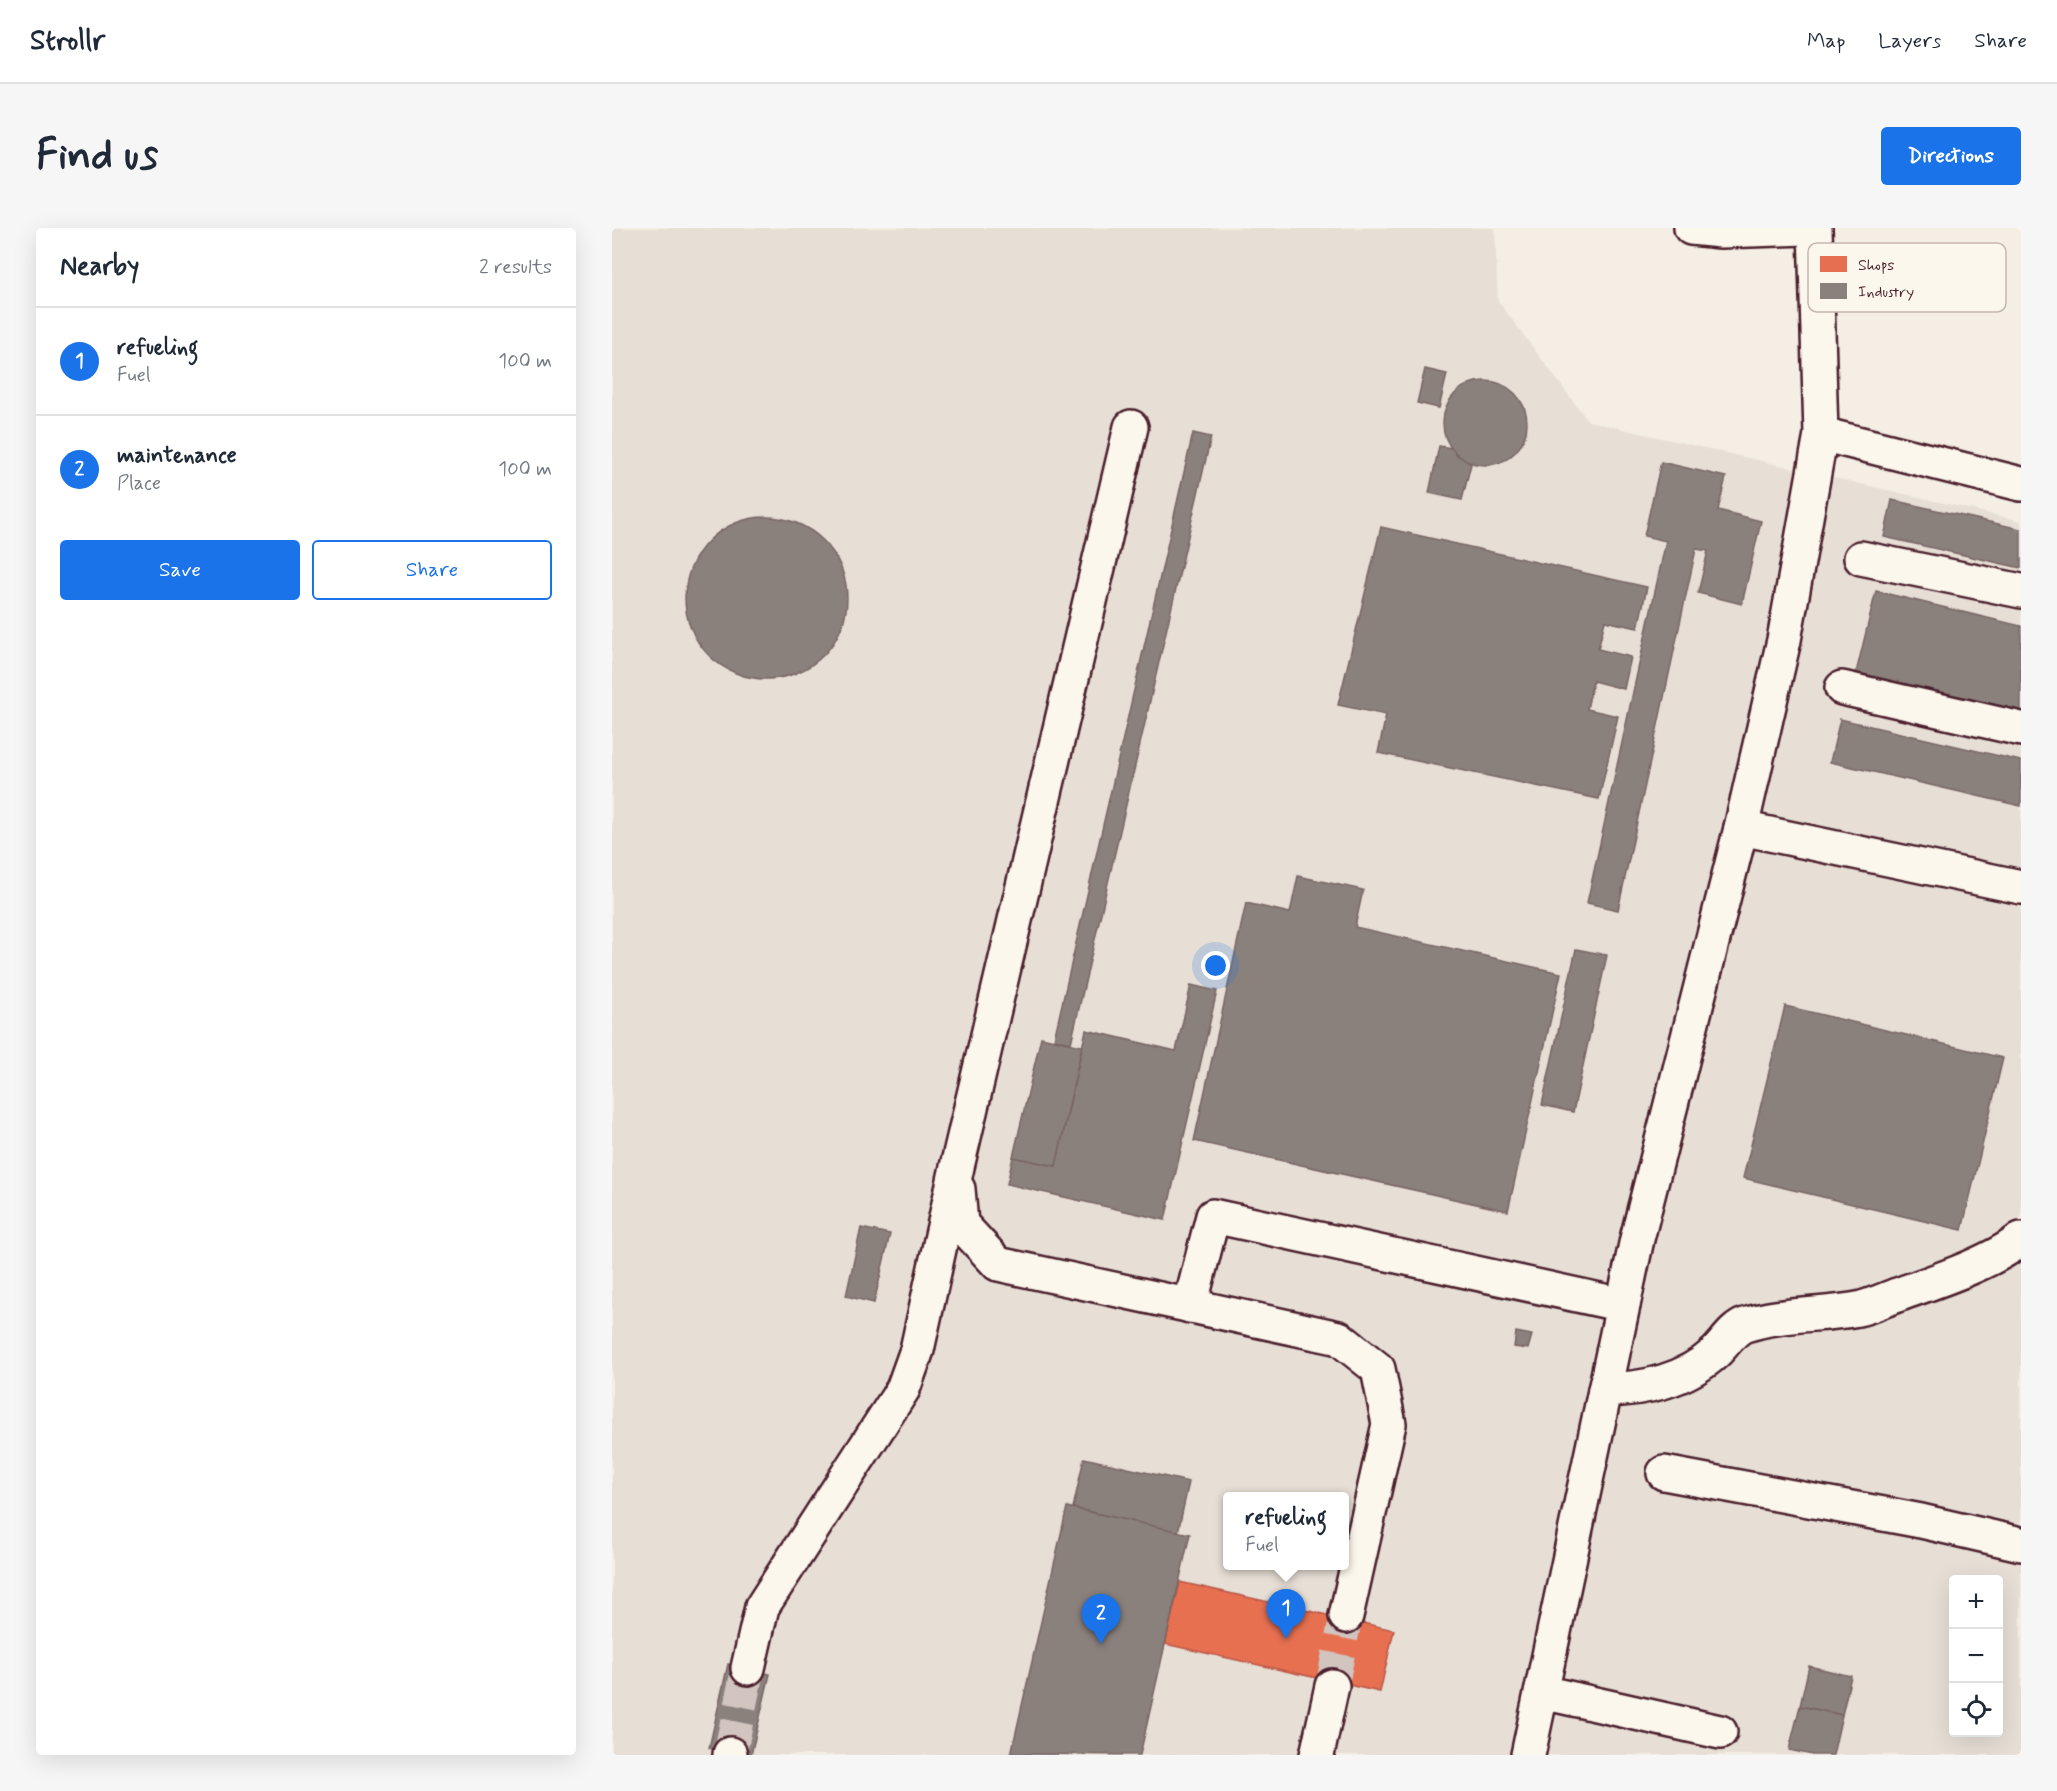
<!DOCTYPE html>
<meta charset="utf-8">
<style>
body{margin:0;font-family:Mynerve,sans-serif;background:#f6f6f7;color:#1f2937}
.controls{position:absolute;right:18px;bottom:18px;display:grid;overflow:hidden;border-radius:6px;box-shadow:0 6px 24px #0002}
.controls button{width:54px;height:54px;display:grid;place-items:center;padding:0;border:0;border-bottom:2px solid #e0e1e3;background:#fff;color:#1f2937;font:30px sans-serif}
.you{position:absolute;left:604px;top:738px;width:21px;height:21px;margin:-15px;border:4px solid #fff;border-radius:50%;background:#1a73e8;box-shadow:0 0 0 9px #1a73e833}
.badge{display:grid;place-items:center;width:39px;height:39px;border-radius:50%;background:#1a73e8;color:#fff;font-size:20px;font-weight:700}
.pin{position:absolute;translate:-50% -50px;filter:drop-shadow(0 2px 3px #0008)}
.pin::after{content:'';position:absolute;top:32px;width:21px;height:18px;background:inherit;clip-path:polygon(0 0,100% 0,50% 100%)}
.popup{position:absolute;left:611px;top:1264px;width:126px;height:78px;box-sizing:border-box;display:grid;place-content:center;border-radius:6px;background:#fff;filter:drop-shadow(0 2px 4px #0005);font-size:20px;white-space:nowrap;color:#747a83}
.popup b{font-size:22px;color:#1f2937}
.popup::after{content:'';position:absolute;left:50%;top:100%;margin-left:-12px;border:12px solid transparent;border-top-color:#fff}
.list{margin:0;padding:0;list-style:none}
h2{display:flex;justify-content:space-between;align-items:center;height:78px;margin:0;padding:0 24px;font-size:26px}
h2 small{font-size:20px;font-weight:400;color:#747a83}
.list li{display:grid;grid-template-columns:39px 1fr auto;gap:18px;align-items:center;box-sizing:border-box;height:108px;padding:0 24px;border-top:2px solid #e0e1e3}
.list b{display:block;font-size:22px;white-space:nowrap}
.list p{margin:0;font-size:20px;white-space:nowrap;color:#747a83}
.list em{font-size:20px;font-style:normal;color:#747a83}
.actions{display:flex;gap:12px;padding:18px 24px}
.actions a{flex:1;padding:14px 0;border:2px solid #1a73e8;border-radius:6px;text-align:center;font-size:21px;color:#1a73e8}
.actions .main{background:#1a73e8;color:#fff}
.icon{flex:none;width:33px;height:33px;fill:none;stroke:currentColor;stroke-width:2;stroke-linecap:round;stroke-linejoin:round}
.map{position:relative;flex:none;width:1409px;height:1527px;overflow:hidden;border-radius:6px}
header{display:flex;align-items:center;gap:36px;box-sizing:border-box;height:84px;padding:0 30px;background:#fff;border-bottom:2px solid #e0e1e3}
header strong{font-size:28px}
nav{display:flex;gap:33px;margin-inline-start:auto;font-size:21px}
.intro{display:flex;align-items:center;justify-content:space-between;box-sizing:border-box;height:144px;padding:0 36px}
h1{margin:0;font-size:42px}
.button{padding:15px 27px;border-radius:6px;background:#1a73e8;color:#fff;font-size:21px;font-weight:700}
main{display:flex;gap:36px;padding:0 36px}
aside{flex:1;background:#fff;border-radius:6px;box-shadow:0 6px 24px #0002}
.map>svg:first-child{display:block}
.built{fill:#e7dfd6;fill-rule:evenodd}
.shops{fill:#e76f51;stroke:#b85746;stroke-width:1.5}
.industry{fill:#8a817c;stroke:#776464;stroke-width:1.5}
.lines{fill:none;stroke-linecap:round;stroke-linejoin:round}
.minor-tunnel{stroke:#d2c5bf;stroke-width:33;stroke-dasharray:33 16;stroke-linecap:butt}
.minor-casing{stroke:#4a1f2b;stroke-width:38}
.minor{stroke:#fbf7ec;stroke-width:33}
.key{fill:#fbf7ec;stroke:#c6b6b2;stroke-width:1.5}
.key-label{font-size:16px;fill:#4a1f2b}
</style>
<header>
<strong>Strollr</strong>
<nav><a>Map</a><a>Layers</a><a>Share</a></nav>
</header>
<div class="intro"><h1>Find us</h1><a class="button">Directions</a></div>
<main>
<aside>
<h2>Nearby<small>2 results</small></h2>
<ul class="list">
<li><span class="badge">1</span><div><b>refueling</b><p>Fuel</p></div><em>100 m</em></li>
<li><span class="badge">2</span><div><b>maintenance</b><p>Place</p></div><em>100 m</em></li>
</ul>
<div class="actions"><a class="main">Save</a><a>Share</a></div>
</aside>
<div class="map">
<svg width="1409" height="1527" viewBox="0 0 1409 1527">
<rect width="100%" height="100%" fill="#f4eee4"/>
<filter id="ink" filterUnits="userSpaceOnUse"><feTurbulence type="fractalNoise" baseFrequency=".0167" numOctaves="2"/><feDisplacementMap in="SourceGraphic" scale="12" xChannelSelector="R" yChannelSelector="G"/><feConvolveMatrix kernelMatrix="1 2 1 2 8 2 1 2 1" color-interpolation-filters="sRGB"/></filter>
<g filter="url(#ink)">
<path class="built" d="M0,0h883l3,73 90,120 433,100v1234h-1409zM616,1268h116v70h-116zM1342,1352h44v152h-44z"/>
<path class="shops" d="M568,1354l214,48 -14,62 -215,-48z"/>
<g class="industry">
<path d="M813,141l22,5 -8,34 -22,-5z"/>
<circle cx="873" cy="195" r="42"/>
<path d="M581,205l18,4 -140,606 -17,-4z"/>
<path d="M827,218l13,2 4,6 15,10 -9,36 -33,-7z"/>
<path d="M1049,234l65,15 -8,33 43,11 -19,83 -44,-11 10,-42 -12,-2 -78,361 -31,-7 79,-362 -22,-5z"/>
<path d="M1280,272l129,29v39l-137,-31z"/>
<circle cx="154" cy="370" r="81"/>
<path d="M769,299l266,60 -9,41 -33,-7 -7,28 33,8 -7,32 -31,-8 -6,28 31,7 -19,83 -221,-46 8,-38 -48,-10z"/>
<path d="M1264,363l145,35v86l-165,-39z"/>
<path d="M1228,491l181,42v45l-191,-44z"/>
<path d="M686,648l65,14 -8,37 206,46 -53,238 -314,-70 52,-238 44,10z"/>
<path d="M964,721l31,6 -34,157 -31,-7z"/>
<path d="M579,757l26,6 -52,229 -158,-36 6,-27 43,9 30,-136 90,21z"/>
<path d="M1173,778l218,52 -41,172 -219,-52z"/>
<path d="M429,809l41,9 -26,120 -43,-9z"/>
<path d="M249,1000l29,6 -16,69 -28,-7z"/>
<path d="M904,1104l16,3 -4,14 -14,-2z"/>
<path d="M472,1230l105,24 -11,50 -105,-24z"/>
<path d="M455,1279l123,27 -50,221 -129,-1z"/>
<path d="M116,1436l42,10 -19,81h-12l-30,-7z"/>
<path d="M1197,1438l42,10 -9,39 -42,-9z"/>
<path d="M1188,1478l42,9 -9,40h-21l-23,-5z"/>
</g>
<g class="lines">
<g class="minor-tunnel">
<path d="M720,1458l14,-70"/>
<path d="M118,1526l18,-86"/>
</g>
<g class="minor-casing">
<g id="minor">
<path d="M1079,0l30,3 85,-3"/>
<path d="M1209,206l200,50"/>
<path d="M1249,330l160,33"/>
<path d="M1230,460l179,41"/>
<path d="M1129,600l280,59"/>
<path d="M346,961l3,35 37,40 341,74 39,31 11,55 -43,192"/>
<path d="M578,1078l23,-90 410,89"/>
<path d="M993,1162c40,-1 79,-9 110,-37 9,-8 18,-24 30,-28 36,-12 75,-9 113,-16 13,-3 26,-9 39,-14 36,-13 95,-32 124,-56"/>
<path d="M1052,1245l257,48 100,23"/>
<path d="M136,1440l14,-61 141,-218 14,-39 40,-183 174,-740"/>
<path d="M930,1464l178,40"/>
<path d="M118,1527v-1"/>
<path d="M705,1527l15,-69"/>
<path d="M916,1527l109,-516 104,-411 43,-188 37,-206 -6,-206"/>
</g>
</g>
<use href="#minor" class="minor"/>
</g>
</g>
<rect x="1196" y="15" width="198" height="69" rx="9" class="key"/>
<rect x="1208" y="28" width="27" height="16" fill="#e76f51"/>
<rect x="1208" y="55" width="27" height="16" fill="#8a817c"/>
<g class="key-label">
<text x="1246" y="42">Shops</text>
<text x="1246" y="69">Industry</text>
</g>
</svg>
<div class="controls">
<button>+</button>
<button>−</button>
<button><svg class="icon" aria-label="locate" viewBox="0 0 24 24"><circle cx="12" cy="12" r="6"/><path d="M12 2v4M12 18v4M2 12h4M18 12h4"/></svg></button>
</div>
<div class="you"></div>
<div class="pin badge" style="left:674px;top:1411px">1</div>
<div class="popup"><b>refueling</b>Fuel</div>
<div class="pin badge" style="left:489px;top:1416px">2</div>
</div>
</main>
